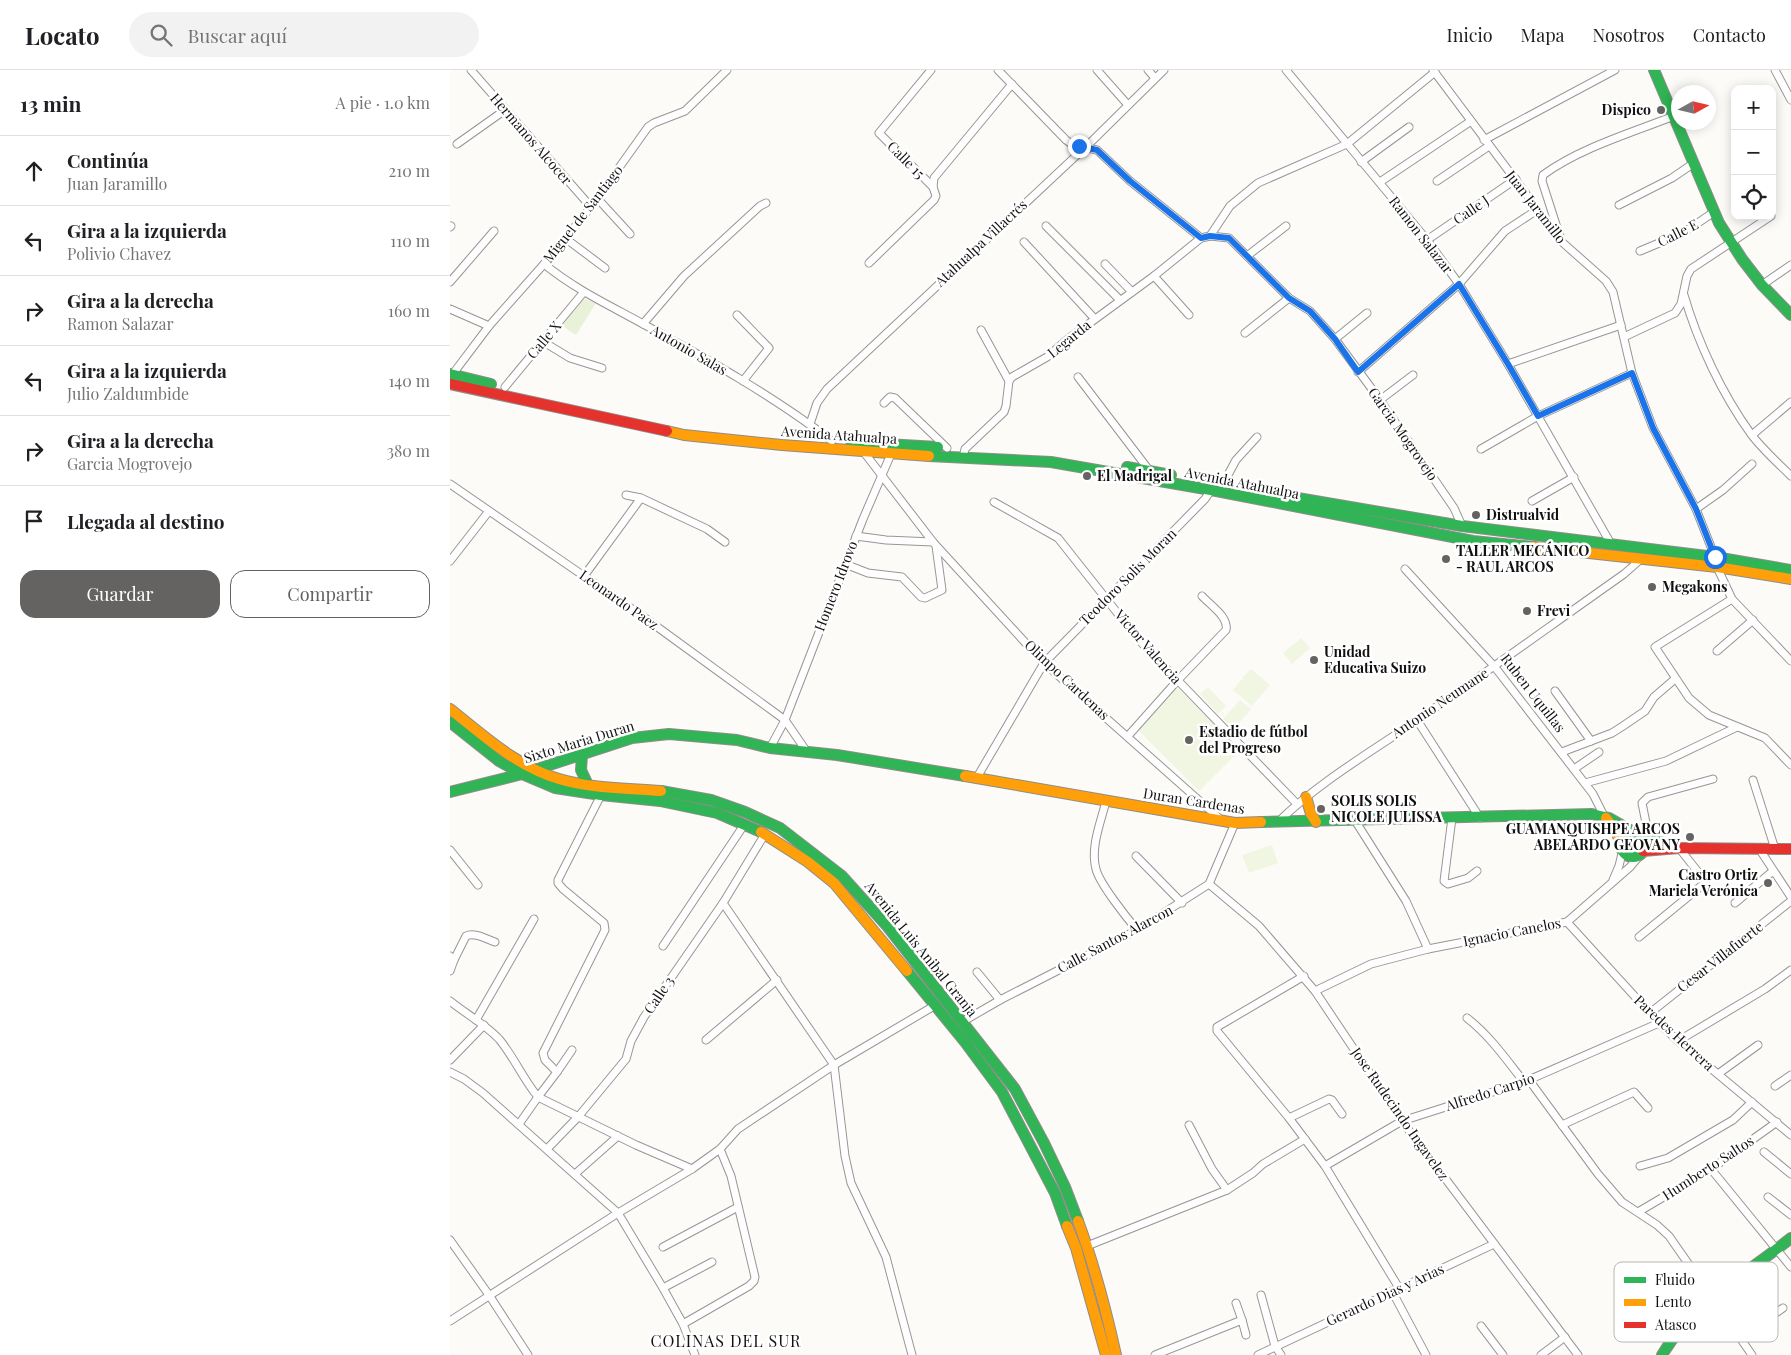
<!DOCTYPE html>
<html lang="es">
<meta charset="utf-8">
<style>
body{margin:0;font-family:"Playfair Display",serif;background:#f2f2f2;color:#202124}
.controls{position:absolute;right:15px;top:15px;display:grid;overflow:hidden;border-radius:10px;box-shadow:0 2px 12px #0003}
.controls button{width:45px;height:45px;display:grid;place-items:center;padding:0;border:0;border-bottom:1px solid #e0e0e0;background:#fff;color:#202124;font:25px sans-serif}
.compass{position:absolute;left:1221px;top:15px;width:45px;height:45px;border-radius:50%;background:#fff;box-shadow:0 2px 12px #0003;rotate:82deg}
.stop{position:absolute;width:15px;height:15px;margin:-11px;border:4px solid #1a73e8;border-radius:50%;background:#fff}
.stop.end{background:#1a73e8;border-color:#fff;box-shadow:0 1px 5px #0008}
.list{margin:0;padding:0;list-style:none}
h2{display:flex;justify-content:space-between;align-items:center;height:65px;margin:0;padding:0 20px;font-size:21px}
h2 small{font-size:16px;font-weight:400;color:#757577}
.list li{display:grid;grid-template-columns:32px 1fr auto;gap:15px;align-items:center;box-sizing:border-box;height:70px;padding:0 20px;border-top:1px solid #e0e0e0}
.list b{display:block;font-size:19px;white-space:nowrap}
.list p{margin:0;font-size:16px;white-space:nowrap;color:#757577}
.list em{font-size:16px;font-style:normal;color:#757577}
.actions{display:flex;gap:10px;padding:15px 20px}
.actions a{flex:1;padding:11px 0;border:1px solid #646362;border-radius:15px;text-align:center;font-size:18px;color:#646362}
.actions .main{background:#646362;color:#fff}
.icon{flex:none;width:28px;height:28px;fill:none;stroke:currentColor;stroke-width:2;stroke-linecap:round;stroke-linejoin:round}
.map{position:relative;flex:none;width:1341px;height:1285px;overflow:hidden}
header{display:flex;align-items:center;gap:30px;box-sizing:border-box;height:70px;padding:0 25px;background:#fff;border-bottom:1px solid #e0e0e0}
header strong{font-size:24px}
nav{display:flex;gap:28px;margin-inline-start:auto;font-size:18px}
.search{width:350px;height:45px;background:#f2f2f2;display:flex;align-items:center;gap:12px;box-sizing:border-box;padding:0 18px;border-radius:28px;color:#757577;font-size:19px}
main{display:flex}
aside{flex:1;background:#fff}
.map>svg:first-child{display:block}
.green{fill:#e9f2d8}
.pitch{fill:#f1f6e2}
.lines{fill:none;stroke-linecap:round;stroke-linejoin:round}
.street-casing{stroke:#979695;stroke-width:9}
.fast-casing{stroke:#8e8d8b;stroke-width:12}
.slow-casing{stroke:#8e8d8b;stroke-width:12}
.jam-casing{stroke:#8e8d8b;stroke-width:12}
.street{stroke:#fffefe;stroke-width:7}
.fast{stroke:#30b455;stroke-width:10}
.slow{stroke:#ff9f0a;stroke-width:10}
.jam{stroke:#e5322d;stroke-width:10}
.route{stroke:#1a73e8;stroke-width:6}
.poi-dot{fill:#646362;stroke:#fff;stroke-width:2}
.labels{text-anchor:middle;stroke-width:5;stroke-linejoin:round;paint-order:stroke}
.poi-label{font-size:14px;font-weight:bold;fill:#111;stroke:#fff;text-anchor:start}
.street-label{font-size:14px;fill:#111;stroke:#fff}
.quarter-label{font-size:16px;letter-spacing:1px;fill:#111;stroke:#fff}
.key{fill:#fff;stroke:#b8b8b8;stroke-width:1}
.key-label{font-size:14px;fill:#111}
</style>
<header>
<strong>Locato</strong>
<div class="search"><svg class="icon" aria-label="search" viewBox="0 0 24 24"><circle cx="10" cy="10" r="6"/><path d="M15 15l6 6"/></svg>Buscar aquí</div>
<nav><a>Inicio</a><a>Mapa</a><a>Nosotros</a><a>Contacto</a></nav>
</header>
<main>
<aside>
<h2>13 min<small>A pie · 1.0 km</small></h2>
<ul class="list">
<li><svg class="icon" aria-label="ahead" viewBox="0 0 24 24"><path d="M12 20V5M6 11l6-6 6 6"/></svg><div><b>Continúa</b><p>Juan Jaramillo</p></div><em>210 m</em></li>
<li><svg class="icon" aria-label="left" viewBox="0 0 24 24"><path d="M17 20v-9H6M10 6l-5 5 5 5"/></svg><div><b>Gira a la izquierda</b><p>Polivio Chavez</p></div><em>110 m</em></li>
<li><svg class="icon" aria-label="right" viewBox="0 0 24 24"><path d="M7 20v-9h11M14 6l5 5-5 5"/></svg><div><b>Gira a la derecha</b><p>Ramon Salazar</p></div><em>160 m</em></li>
<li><svg class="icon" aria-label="left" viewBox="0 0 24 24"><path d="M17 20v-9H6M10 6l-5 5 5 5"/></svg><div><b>Gira a la izquierda</b><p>Julio Zaldumbide</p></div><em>140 m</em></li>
<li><svg class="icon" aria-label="right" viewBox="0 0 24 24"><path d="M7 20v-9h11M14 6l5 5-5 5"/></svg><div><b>Gira a la derecha</b><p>Garcia Mogrovejo</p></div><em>380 m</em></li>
<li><svg class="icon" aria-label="arrive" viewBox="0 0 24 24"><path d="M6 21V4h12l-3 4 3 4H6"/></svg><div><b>Llegada al destino</b></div></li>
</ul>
<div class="actions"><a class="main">Guardar</a><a>Compartir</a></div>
</aside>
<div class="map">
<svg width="1341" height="1285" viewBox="0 0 1341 1285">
<rect width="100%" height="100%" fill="#fdfbf7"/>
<path class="green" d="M132,228l14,5 -20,32 -17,-11z"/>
<g class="pitch">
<path d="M851,568l9,10 -18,16 -9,-11z"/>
<path d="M801,599l19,16 -18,21 -19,-16 9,-11 3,2 -3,-3z"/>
<path d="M758,617l18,19 -8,8 -18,-20z"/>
<path d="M728,618l62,62 -41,41 -61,-61z"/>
<path d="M790,630l11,9 -17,20 -11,-10z"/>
<path d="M822,775l6,18 -29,10 -7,-18z"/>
</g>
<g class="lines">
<g class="street-casing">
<g id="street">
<path d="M21,0l120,137"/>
<path d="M481,0l-52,63 54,54"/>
<path d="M548,0l68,70 7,5 24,5 33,31 71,57"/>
<path d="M647,0l31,35"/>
<path d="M698,0l7,8"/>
<path d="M836,0l141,170 32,44 49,80 103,180"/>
<path d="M983,0l129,172 44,39 7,11 19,81 21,55 43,81 19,48 2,10 15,32 59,62"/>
<path d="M1325,0l16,30"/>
<path d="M1034,70l131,-70"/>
<path d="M7,74l48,-34"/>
<path d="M911,92l48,-35"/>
<path d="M987,111l52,-35"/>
<path d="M930,112l91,-61"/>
<path d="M147,128l33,36"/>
<path d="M1169,135l53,-27 22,-15"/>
<path d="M596,156l74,74"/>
<path d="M0,157l1,-1"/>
<path d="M760,166l20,-30 28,-23 89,-39 88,-72"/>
<path d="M1110,167l-18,-56 1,-6c37,-27 88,-42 131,-59"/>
<path d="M115,168l40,30"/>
<path d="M977,170l89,-61"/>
<path d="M574,172l70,76"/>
<path d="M1190,181l43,-18 31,-21"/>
<path d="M797,186l39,-30"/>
<path d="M419,193l65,-63 2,-4 -3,-9 1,-9 78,-94"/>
<path d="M94,194c32,26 65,41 101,61 64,35 128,71 187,116"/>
<path d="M655,194l27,28"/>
<path d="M704,206l35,39"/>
<path d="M0,212l44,-51"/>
<path d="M1312,215l29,-20"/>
<path d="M1234,225c14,48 38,99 67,139 11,15 27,29 40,42"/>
<path d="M0,239l39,17"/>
<path d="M287,245l32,33 -26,33"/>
<path d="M193,254l41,-48 76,-70 6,-3"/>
<path d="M531,260l28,51"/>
<path d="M795,263l44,-35"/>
<path d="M1174,267l51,-24 6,-9 6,-28 4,-7 80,-53"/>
<path d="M885,269l32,-26"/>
<path d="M92,271l28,17 32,10"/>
<path d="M1058,294l113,-39"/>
<path d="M908,302l101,-88 46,-53 32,-21"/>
<path d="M2,305l37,-49 55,-62 47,-57 57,-80 6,-4 31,-12 42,-41"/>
<path d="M628,307l71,93"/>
<path d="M55,317l78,-94"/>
<path d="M930,330l33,-25"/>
<path d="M434,333l6,-6 5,1 52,50"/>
<path d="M360,354l7,-21 10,-14 266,-249 71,-70"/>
<path d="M1302,365l39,-33"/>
<path d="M1031,379l57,-33 94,-43"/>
<path d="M413,381l70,91"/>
<path d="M513,387l2,-8 39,-37 2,-6 3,-25 3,-4 35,-20 21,-18 86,-63 47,-38 9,-2 19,2 60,60 21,13 25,28 45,61 74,108 8,18"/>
<path d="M0,414l195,134 140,102 22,32"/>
<path d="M772,416l14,-26 21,-23"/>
<path d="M176,425l15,3"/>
<path d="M1082,431l42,-24"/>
<path d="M544,432l64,36 80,101 159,165"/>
<path d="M1246,439l27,-19 29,-26"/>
<path d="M406,466l30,4 47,2 111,121 176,156"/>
<path d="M0,491l39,-50"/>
<path d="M395,494l23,9 34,4 19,20 4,1 17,-8 -6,-44"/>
<path d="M955,499l89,97 99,128 11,22"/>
<path d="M134,506l57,-78 66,31 18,13"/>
<path d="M1282,529l-77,48 34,51 20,17 56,23 26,27"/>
<path d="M1267,581l36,-31"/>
<path d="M1105,621l36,50"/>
<path d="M967,650l63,98"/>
<path d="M678,666l49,-55 49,-51c3,-13 -16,-25 -24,-34"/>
<path d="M320,678l15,-28 78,-201 28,-65"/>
<path d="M1112,682l50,-19 11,-7 22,-15 9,-14 21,-18"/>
<path d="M1124,699l25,-17"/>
<path d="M526,709l68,-116 161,-164 6,-9"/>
<path d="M1303,710l22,69"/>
<path d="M1135,713l81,-22 71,-34"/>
<path d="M151,725l-43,85v3l5,6 41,34 1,7 -62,123 2,7 12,12 -19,25 98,48 56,24"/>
<path d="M656,731c-5,21 -16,46 -10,68 3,14 31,49 41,61"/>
<path d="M1002,748l-8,63 4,3 20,-6 9,-7"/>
<path d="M828,752c41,-40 93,-70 141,-103 69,-48 137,-97 205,-145l17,-15"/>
<path d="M906,752l50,79 22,48"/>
<path d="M1199,768l-7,-35 6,-6 65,-18"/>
<path d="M0,780l28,35"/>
<path d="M1310,780l31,47"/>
<path d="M686,786l46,47"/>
<path d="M1163,810l6,-14 4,-17"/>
<path d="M759,814l50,42 56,65 87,130 176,234"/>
<path d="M273,833l111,162 11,91 6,27 35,74 26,98"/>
<path d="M1285,833l38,-32"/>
<path d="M1117,852l92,101 19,18 113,94"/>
<path d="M1189,867l67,-55 -27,-34"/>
<path d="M213,876l81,-121"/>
<path d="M0,886l4,4 12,-24c9,-4 20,3 29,6"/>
<path d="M0,901l4,-11"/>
<path d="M527,902l23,28"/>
<path d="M854,906l-87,51v4l72,87 36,48 74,122"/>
<path d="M865,921l56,-27 57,-15 139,-27 63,-55 11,-13"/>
<path d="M0,931c16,13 35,23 49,38 15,18 24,40 39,58l-19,27"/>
<path d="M1200,943l141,-112"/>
<path d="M1017,948c23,18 39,41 57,64"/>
<path d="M26,950l58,-101"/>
<path d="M512,952l38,-22 137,-70 72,-46 26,-61"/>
<path d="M256,970l71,-60"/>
<path d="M1228,971l87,-52 26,-19"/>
<path d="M0,990l34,-35"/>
<path d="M0,1002l14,7 19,14 135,120 45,75 20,36 12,31"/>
<path d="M107,1002l15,-22"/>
<path d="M1268,1004l40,-29"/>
<path d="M1079,1010l69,94 24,28 35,23 12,11 83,119"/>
<path d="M1325,1016l16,-11"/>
<path d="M839,1048l40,-19 3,1 10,14"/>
<path d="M739,1055l23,44 15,21"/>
<path d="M1112,1055l72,-33 14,16"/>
<path d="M97,1079l31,-32 48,-58 5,-18 13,-24 79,-114 42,-69"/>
<path d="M1314,1082l27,22"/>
<path d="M875,1096l77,-45 122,-39 135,-59"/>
<path d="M1190,1096l28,-8 65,-38 19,-18"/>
<path d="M1261,1099l80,98"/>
<path d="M125,1104l43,-38"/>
<path d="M1318,1127l23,18"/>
<path d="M1188,1142l73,-43 66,-47"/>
<path d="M0,1170l39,55 39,60"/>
<path d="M637,1176l140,-56 26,-17 10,-9 42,-25"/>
<path d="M213,1177l75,-40"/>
<path d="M213,1218l49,-26"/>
<path d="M942,1221l34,64"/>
<path d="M811,1225l14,51 6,9"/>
<path d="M792,1250l4,15"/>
<path d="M0,1251l168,-108 74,-44 28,-20 18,-20 96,-64 100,-59"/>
<path d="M233,1254l66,-38 5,-5 1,-4 -24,-101 -11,-27"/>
<path d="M1031,1256l22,29"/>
<path d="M1290,1268l43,-30"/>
<path d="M705,1285l87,-35 -6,-17"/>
<path d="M808,1285l236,-111"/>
<path d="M1091,1285l24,-18"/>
</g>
</g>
<g class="fast-casing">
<g id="fast">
<path d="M1204,0l65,153 23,36 20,26 29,30"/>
<path d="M0,304l41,10"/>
<path d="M401,372l87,5"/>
<path d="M479,386l122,6 160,28 262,51 61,6"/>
<path d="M677,397l44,8"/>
<path d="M830,425l182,31 253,31 76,13"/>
<path d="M0,652l49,39 23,13 33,14 46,7 59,6 57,12 44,19"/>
<path d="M132,685l-1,15 7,15"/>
<path d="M211,721l50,9 34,12 35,16 62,48 45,50 128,163 29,54 21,44 13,34"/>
<path d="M0,722l72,-18 110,-36 37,-4 68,6 33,8 67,7 128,21"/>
<path d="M811,752l331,-8 17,4 26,15"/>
<circle cx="1183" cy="775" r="12"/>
<path d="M1191,766l32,10"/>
<path d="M457,901l58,71 37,50 53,101 12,33"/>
<path d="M1212,1285c30,-51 84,-81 129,-117"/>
</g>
</g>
<g class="slow-casing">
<g id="slow">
<path d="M217,361l17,4 98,10 147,11"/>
<path d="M1084,477l183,20 74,12"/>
<path d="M0,639c33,26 67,58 109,70 32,10 69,9 102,12"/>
<path d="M515,706l270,47 26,-1"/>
<path d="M856,727l5,17 5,8"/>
<path d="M1156,748l10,13 6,16"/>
<path d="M311,762l47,30 26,21 73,88"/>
<path d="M628,1151c16,43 28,89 38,134"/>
<path d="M617,1156l9,22 30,107"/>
</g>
</g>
<g class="jam-casing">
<g id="jam">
<path d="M0,314l217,47"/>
<path d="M1193,781l36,-3 112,1"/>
</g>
</g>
<use href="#street" class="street"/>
<use href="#fast" class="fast"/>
<use href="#slow" class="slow"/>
<use href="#jam" class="jam"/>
</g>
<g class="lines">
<path class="route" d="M629,76l18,4 33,31 71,57 9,-2 19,2 60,60 21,13 25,28 23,33 101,-88 49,80 30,52 94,-43 21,55 43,81 19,48"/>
</g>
<g class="poi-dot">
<circle cx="1211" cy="40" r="5"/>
<circle cx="637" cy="406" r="5"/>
<circle cx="1026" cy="445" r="5"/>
<circle cx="996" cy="489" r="5"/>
<circle cx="1202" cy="517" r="5"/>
<circle cx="1077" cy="541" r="5"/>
<circle cx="864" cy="590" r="5"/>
<circle cx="739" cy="670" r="5"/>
<circle cx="871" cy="739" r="5"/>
<circle cx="1240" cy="767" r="5"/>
<circle cx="1318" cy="813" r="5"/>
</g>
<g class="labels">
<g class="poi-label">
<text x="1201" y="45" text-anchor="end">Dispico</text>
<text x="647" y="411">El Madrigal</text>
<text x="1036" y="450">Distrualvid</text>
<text x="1006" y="486">TALLER MECÁNICO<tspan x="1006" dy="16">- RAUL ARCOS</tspan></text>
<text x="1212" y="522">Megakons</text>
<text x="1087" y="546">Frevi</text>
<text x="874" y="587">Unidad<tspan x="874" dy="16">Educativa Suizo</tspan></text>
<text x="749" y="667">Estadio de fútbol<tspan x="749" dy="16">del Progreso</tspan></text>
<text x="881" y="736">SOLIS SOLIS<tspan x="881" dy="16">NICOLE JULISSA</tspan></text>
<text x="1230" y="764" text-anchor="end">GUAMANQUISHPE ARCOS<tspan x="1230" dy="16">ABELARDO GEOVANY</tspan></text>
<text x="1308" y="810" text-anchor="end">Castro Ortiz<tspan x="1308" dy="16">Mariela Verónica</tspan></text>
</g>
<g class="street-label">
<text transform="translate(81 69) rotate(49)" y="5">Hermanos Alcocer</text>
<text transform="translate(456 90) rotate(45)" y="5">Calle 15</text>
<text transform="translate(1086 137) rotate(52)" y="5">Juan Jaramillo</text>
<text transform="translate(1021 140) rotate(-34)" y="5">Calle J</text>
<text transform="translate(133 144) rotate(-52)" y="5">Miguel de Santiago</text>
<text transform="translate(1228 163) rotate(-27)" y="5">Calle E</text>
<text transform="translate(971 165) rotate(52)" y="5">Ramon Salazar</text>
<text transform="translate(531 173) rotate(-43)" y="5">Atahualpa Villacrés</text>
<text transform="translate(619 269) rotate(-39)" y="5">Legarda</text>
<text transform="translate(94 270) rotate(-50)" y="5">Calle X</text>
<text transform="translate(239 280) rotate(30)" y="5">Antonio Salas</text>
<text transform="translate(953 364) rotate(55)" y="5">Garcia Mogrovejo</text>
<text transform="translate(389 365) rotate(4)" y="5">Avenida Atahualpa</text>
<text transform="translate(792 413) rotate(11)" y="5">Avenida Atahualpa</text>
<text transform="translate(678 507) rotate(-45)" y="5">Teodoro Solis Moran</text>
<text transform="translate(386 516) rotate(-69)" y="5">Homero Idrovo</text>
<text transform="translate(169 530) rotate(35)" y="5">Leonardo Paez</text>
<text transform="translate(698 577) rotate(49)" y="5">Victor Valencia</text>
<text transform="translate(617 610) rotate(43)" y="5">Olimpo Cardenas</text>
<text transform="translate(1083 623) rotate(52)" y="5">Ruben Uquillas</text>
<text transform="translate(990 633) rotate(-34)" y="5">Antonio Neumane</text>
<text transform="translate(129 672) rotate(-17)" y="5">Sixto Maria Duran</text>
<text transform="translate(744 731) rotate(9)" y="5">Duran Cardenas</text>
<text transform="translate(1062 862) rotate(-11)" y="5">Ignacio Canelos</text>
<text transform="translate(665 869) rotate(-28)" y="5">Calle Santos Alarcon</text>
<text transform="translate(471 879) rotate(51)" y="5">Avenida Luis Anibal Granja</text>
<text transform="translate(1270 887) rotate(-38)" y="5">Cesar Villafuerte</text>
<text transform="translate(209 925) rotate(-56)" y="5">Calle 3</text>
<text transform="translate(1224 963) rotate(43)" y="5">Paredes Herrera</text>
<text transform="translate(1040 1022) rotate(-18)" y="5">Alfredo Carpio</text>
<text transform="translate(950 1044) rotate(55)" y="5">Jose Rudecindo Ingavelez</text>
<text transform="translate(1258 1098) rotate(-33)" y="5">Humberto Saltos</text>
<text transform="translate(935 1225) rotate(-25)" y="5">Gerardo Dias y Arias</text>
</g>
<g class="quarter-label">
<text x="276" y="1277">COLINAS DEL SUR</text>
</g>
</g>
<rect x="1164" y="1192" width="164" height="80" rx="8" class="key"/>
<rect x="1174" y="1207" width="22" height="6" fill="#30b455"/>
<rect x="1174" y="1229" width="22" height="7" fill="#ff9f0a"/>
<rect x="1174" y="1252" width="22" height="6" fill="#e5322d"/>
<g class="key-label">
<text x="1205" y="1215">Fluido</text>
<text x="1205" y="1237">Lento</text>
<text x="1205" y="1260">Atasco</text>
</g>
</svg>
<div class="controls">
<button>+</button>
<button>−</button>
<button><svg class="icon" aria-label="locate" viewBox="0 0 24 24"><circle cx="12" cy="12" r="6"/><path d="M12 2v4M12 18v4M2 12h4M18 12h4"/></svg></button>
</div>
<svg class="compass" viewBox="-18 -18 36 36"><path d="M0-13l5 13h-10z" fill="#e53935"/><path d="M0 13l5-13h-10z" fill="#757577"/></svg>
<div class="stop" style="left:1265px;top:487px"></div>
<div class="stop end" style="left:629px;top:76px"></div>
</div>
</main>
